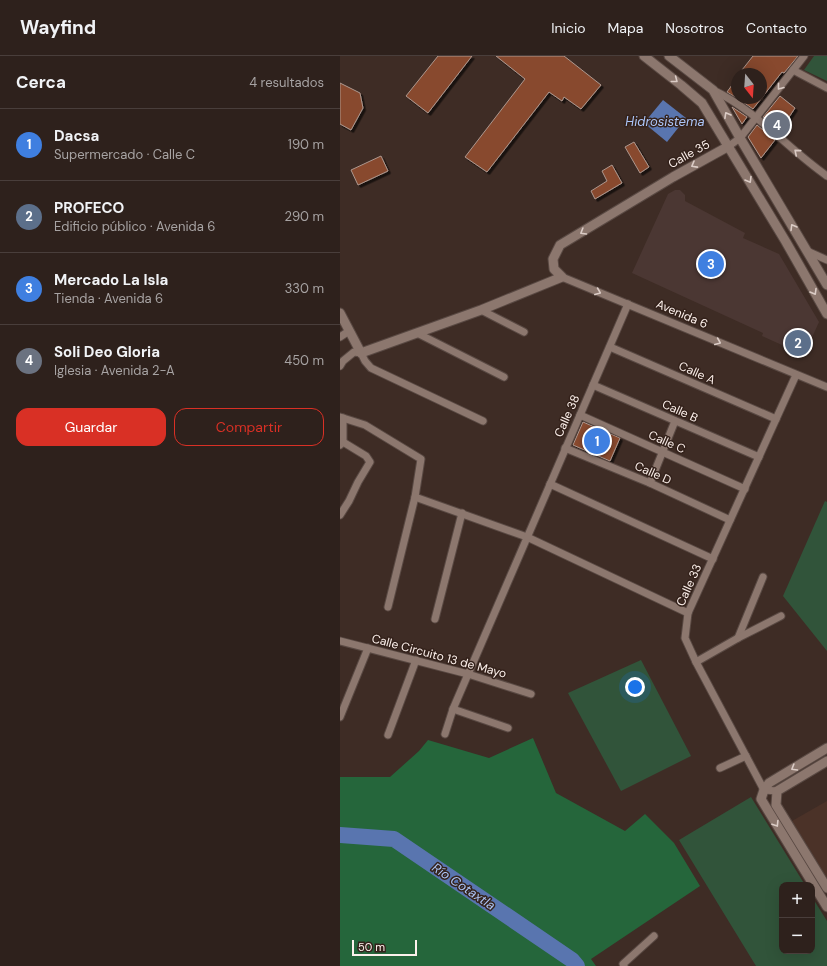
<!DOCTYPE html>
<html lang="es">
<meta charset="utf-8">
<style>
body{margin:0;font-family:"DM Sans",sans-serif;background:#362925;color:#f1f3f6}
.controls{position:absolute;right:12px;bottom:12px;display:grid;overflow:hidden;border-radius:8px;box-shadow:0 4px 16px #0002}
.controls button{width:36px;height:36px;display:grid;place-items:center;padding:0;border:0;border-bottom:1px solid #493e3b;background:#2e211c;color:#f1f3f6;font:20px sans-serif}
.compass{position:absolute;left:391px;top:12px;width:36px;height:36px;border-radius:50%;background:#2e211c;box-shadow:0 4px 16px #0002;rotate:163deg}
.scale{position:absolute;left:12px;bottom:10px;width:65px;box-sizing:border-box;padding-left:4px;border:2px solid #fdf1ec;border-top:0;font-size:11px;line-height:14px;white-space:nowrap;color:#fdf1ec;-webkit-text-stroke:3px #34221b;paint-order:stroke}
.you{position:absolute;left:295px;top:631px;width:14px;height:14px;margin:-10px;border:3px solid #fff;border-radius:50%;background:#1a73e8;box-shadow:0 0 0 6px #1a73e833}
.badge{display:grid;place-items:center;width:26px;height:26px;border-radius:50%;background:#d93025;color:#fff;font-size:13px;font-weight:700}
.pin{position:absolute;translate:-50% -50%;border:2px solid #fff;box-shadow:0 1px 4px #0006}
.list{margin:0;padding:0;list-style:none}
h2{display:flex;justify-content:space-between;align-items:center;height:52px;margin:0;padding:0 16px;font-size:17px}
h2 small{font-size:13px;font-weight:400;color:#a7a3a3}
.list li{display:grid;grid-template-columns:26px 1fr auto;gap:12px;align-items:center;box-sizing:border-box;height:72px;padding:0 16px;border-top:1px solid #493e3b}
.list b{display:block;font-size:15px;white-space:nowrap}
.list p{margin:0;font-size:13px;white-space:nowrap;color:#a7a3a3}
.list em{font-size:13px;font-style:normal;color:#a7a3a3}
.actions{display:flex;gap:8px;padding:12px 16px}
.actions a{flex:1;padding:9px 0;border:1px solid #d93025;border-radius:12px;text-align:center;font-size:14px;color:#d93025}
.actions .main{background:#d93025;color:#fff}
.map{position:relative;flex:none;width:487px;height:910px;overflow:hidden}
header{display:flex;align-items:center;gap:24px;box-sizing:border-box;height:56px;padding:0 20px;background:#2e211c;border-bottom:1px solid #493e3b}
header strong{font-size:19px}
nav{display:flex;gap:22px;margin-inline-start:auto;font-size:14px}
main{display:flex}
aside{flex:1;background:#2e211c}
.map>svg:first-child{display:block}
.commercial{fill:#4b3733}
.built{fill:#4b3228}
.green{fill:#31543a}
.forest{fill:#25663b}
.water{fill:#5975af}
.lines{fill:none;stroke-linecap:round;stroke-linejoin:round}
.river{stroke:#5975af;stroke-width:16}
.building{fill:#88492d;stroke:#ad978e;filter:url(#shadow)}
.minor-casing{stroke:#594943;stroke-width:9}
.tertiary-casing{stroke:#594943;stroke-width:11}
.minor{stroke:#8c776e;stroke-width:7}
.tertiary{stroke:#8c776e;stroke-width:9}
.oneway{stroke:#dbccc6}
.labels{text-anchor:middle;stroke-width:3;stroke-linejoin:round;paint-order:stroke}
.street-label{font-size:12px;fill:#fdf1ec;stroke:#34221b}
.water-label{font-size:13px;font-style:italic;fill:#acc5f7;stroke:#34221b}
</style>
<header>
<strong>Wayfind</strong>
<nav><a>Inicio</a><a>Mapa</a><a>Nosotros</a><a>Contacto</a></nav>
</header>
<main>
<aside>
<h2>Cerca<small>4 resultados</small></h2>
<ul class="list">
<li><span class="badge" style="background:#3f7fe0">1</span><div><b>Dacsa</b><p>Supermercado · Calle C</p></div><em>190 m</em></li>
<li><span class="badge" style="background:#5c6f8a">2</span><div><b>PROFECO</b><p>Edificio público · Avenida 6</p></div><em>290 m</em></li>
<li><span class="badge" style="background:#3f7fe0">3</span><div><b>Mercado La Isla</b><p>Tienda · Avenida 6</p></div><em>330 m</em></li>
<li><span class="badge" style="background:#6b7280">4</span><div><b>Soli Deo Gloria</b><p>Iglesia · Avenida 2-A</p></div><em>450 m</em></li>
</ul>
<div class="actions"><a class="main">Guardar</a><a>Compartir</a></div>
</aside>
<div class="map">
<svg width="487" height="910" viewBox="0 0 487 910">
<defs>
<filter id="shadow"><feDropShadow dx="2.5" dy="2.5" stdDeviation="0" flood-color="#0009"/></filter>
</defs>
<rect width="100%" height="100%" fill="#3e2c25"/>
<path class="commercial" d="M335,134h5l5,5v6l60,32 -2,5 36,16 40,68 -15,33 -42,-19 1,-3 -131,-60 36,-79z"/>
<path class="built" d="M487,745v77l-35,-57z"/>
<g class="green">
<path d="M474,0h13v25l-23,-11z"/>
<path d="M485,445l2,1v149l-44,-55z"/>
<path d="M301,604l50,96 -70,35 -53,-98z"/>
<path d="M411,741l54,88h-23v66h30v-54l15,24v45h-71l-77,-126z"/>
</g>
<path class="forest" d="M193,682l23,55 69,38 20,-17 29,29 26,43 -109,73 5,7h-256v-189h50l29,-26 9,-11 61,18z"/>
<path class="water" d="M323,44l23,18 -19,24 -23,-19z"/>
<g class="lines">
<path class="river" d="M0,779l54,4 178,121 5,6"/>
</g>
<g class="building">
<path d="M98,0h34l-44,57 -22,-17z"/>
<path d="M156,0h68l37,29 -20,24 -17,-12 -2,4 -13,-9 -62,80 -22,-15 60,-78z"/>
<path d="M413,0h45l-14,17 -2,-1 -29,37 -16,-11h24v-24h-15l-4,-4z"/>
<path d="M397,22v20l-10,-6z"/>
<path d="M0,27l20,10 3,15 -12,22 -11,-6z"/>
<path d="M440,40l15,12 -15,23 -17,-14z"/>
<path d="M392,51l15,10 -5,7z"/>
<path d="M417,69l18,15 -14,18 -13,-21z"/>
<path d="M294,86l15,25 -9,6 -15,-26z"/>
<path d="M41,100l7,15 -30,14 -7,-15z"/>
<path d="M272,109l10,18 -27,16 -4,-8 16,-10 -5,-10z"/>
<path d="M243,366l37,16 -10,23 -37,-16z"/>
</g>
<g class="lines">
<g class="minor-casing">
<g id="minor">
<path d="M453,14l34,18"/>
<path d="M373,34c44,21 75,59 114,86"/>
<path d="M389,90l11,-8 64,-82"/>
<path d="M467,195l20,9"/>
<path d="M222,221l265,110"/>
<path d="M141,254l43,22"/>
<path d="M77,277l87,44"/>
<path d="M0,281l9,-6"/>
<path d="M270,291l166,72"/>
<path d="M0,310l3,-5 11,-9 7,1 4,8 6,7 112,53"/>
<path d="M253,329l166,72"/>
<path d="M240,359l165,74"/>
<path d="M0,361l25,8 56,34 -6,38 -27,110"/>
<path d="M0,389l3,-3v-24"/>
<path d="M225,392l85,35 80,37"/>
<path d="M310,427l25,-62"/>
<path d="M210,428l163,75"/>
<path d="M75,441l112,40 161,76"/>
<path d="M0,459l9,-14 9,-19 12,-20 -4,-6 -23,-14"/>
<path d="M95,563l27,-106"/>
<path d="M398,582l25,-61"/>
<path d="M0,585l128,33 63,20"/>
<path d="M356,606l42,-24 43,-22"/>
<path d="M113,653l55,19"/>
<path d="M0,661l28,-69"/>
<path d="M105,678l8,-25 175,-405"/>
<path d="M48,679l28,-75"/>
<path d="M380,712l26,-12"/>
<path d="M437,735l-13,-1 -68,-128 -11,-24 3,-25 108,-238"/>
<path d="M284,910l-1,-2 31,-28"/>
</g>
</g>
<g class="tertiary-casing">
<g id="tertiary">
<path d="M304,0l37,29 21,18 84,139 41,72"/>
<path d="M329,0l44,34 27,48 87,147"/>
<path d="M0,257l21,40 120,-43 81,-33 -8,-8 -1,-10 7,-14 113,-68 56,-31"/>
<path d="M487,692l-58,35 -5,7 -3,9 66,108"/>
<path d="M487,705l-50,30 -1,14 51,83"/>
</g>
</g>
<use href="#minor" class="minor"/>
<use href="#tertiary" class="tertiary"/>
</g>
<defs><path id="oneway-chevron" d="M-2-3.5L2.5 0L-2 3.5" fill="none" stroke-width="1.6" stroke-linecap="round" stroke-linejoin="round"/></defs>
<g class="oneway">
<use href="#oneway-chevron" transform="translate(335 24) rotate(38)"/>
<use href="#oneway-chevron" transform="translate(440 31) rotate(128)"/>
<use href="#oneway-chevron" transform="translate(387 59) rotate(-119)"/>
<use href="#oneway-chevron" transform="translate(457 96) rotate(-140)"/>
<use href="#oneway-chevron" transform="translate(354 109) rotate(151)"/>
<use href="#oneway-chevron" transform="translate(409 124) rotate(59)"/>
<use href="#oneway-chevron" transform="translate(453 171) rotate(-121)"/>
<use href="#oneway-chevron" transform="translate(243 176) rotate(149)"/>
<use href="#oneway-chevron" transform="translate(258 236) rotate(22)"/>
<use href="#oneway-chevron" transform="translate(474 236) rotate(60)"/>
<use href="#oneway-chevron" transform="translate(378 286) rotate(23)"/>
<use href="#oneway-chevron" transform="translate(454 712) rotate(149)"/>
<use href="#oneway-chevron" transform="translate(436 768) rotate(58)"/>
</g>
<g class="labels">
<g class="street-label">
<text transform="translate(349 98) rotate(-29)" y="4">Calle 35</text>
<text transform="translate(342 258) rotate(23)" y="4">Avenida 6</text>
<text transform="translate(357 317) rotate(24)" y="4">Calle A</text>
<text transform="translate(340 355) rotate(24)" y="4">Calle B</text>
<text transform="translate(227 360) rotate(-66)" y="4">Calle 38</text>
<text transform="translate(327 386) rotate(24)" y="4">Calle C</text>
<text transform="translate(313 417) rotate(24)" y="4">Calle D</text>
<text transform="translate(349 529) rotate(-66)" y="4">Calle 33</text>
<text transform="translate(99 600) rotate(15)" y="4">Calle Circuito 13 de Mayo</text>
</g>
<g class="water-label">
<text x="325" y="70">Hidrosistema</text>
<text transform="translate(124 830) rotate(34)" y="5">Río Cotaxtla</text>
</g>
</g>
</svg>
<div class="controls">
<button>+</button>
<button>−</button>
</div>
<svg class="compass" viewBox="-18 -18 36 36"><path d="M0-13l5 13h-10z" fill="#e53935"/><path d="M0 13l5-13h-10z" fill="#a7a3a3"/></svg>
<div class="scale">50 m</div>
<div class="you"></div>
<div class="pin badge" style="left:257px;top:385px;background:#3f7fe0">1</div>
<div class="pin badge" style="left:458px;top:287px;background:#5c6f8a">2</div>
<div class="pin badge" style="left:371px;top:208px;background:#3f7fe0">3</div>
<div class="pin badge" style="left:437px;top:69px;background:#6b7280">4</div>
</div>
</main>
